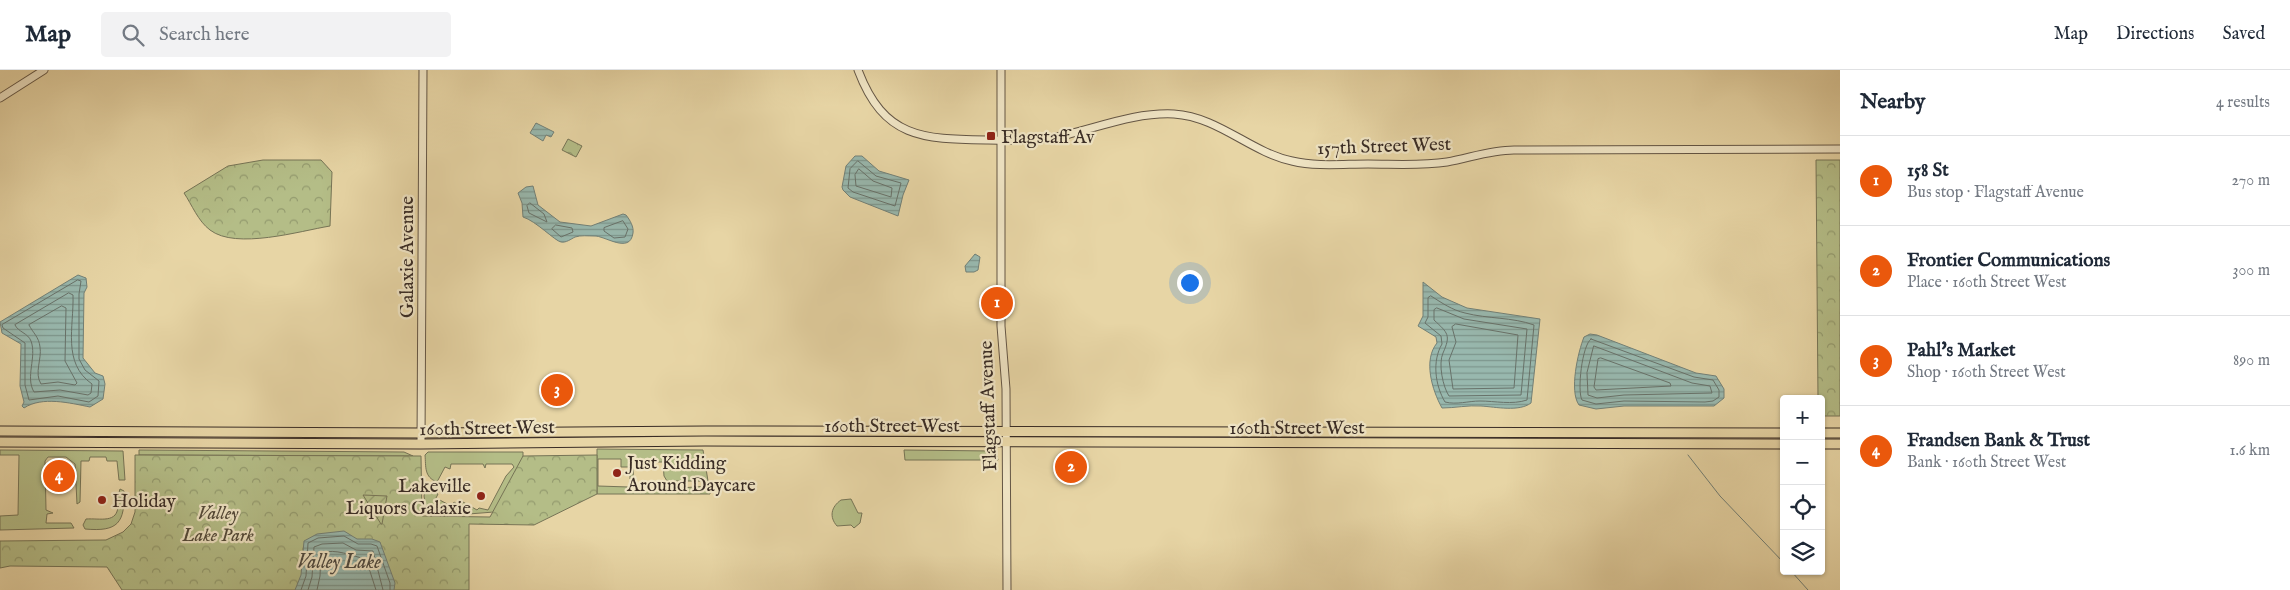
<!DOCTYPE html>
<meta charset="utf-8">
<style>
body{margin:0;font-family:"IM FELL English",serif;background:#f2f2f3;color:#1f2937}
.controls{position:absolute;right:15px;bottom:15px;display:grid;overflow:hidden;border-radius:5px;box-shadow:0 1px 4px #0004}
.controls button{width:45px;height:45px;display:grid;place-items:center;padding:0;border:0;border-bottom:1px solid #e0e1e3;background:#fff;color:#1f2937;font:25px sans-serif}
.you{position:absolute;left:1189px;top:212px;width:18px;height:18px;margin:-12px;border:4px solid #fff;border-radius:50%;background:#1a73e8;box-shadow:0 0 0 8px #1a73e833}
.badge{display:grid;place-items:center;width:32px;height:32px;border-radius:50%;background:#ea580c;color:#fff;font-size:16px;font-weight:700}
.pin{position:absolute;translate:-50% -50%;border:2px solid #fff;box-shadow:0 1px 5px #0006}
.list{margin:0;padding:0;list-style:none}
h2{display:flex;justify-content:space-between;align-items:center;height:65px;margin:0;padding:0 20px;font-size:21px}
h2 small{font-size:16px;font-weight:400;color:#747a83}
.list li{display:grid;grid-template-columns:32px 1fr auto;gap:15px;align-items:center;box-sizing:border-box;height:90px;padding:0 20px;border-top:1px solid #e0e1e3}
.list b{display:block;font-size:19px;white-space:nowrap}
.list p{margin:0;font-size:16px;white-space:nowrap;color:#747a83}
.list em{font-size:16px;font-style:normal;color:#747a83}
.icon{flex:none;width:28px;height:28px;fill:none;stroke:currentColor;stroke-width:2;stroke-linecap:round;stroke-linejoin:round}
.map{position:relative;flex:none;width:1840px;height:520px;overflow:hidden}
header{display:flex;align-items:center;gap:30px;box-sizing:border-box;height:70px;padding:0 25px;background:#fff;border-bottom:1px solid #e0e1e3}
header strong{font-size:24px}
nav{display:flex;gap:28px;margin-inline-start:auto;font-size:18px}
.search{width:350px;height:45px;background:#f2f2f3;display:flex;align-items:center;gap:12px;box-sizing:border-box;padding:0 18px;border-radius:5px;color:#747a83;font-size:19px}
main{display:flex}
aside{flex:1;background:#fff}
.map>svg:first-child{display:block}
.grass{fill:#b4bd87;stroke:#767456}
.park{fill:url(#park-crowns);stroke:#767456}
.garden{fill:url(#garden-furrows);stroke:#767456}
.water{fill:url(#water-rules);stroke:#728077}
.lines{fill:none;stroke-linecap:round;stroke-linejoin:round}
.shore{stroke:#68726a;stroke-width:1}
.stream{stroke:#728077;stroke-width:1}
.minor-casing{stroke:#645645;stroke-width:9}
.major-casing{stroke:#392c25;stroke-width:11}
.minor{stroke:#efe4c4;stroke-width:7}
.major{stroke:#e7d5a5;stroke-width:9}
.poi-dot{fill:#8f2418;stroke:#efe4c4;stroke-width:2}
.labels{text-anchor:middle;stroke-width:4.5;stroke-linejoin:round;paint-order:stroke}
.poi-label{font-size:19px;fill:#392c25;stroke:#efe4c4;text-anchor:start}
.street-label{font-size:19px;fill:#392c25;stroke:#efe4c4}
.park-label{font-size:19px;font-style:italic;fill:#524939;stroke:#efe4c4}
.water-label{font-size:20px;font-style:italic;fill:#4c4840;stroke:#efe4c4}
</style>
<header>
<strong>Map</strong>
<div class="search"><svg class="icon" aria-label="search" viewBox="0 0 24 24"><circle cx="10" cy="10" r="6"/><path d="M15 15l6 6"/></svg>Search here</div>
<nav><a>Map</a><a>Directions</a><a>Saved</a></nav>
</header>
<main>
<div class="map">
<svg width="1840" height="520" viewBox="0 0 1840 520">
<defs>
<pattern id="park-crowns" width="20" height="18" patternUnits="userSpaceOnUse" patternTransform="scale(1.25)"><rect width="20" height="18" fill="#b4bd87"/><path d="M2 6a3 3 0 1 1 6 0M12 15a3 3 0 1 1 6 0" fill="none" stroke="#939a6e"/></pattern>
<pattern id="garden-furrows" width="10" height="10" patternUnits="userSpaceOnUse" patternTransform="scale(1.25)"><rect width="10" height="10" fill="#b4bd87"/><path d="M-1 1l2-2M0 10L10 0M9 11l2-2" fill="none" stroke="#939a6e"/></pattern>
<pattern id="water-rules" width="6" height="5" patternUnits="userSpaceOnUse" patternTransform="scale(1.25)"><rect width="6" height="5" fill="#98b8ae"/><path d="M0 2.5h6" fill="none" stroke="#7d968d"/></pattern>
</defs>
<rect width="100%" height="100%" fill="#e7d5a5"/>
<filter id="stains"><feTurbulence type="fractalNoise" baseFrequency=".004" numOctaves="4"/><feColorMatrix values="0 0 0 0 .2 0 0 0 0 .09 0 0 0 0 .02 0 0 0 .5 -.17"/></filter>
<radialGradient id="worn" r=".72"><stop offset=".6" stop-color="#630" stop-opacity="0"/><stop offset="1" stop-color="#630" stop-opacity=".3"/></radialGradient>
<g class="grass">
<path d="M597,379l106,1 5,31h-41l-3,-5 -1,-14h-29l-1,16 -3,1v-12h-9v-8h-23v27l31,1 2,-5 3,2 1,7 74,-5 1,8h-113z"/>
<path d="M0,380l123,1 2,29h-6l-2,-19h-10l-1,-4h-16l-1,4h-8l-1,41 -3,2 -2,-40 -9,-7h-18l-3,4 1,49 7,3 -6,1 -1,9h25l3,5 -74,2v-14l18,-1 1,-60h-19z"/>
<path d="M139,380l265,2 9,4 -274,-1z"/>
<path d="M904,380l88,1 4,2 2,7h-93z"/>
<path d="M428,382h95v18l-10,41c-29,1 -57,5 -86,5l-3,-20 2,-10 12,8 -2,4 15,8 3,-4 6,4 3,-4 14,8 2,-2 9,2 18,-34 8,-9 -2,-3h-26l-1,4 -2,-4h-32l-1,5 -5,-2 -8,15c-13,-5 -11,-15 -12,-27z"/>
<path d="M120,419l4,2c1,32 -6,41 -39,38l-2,-4 3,-6c14,-1 32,5 32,-14 0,-5 0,-11 2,-16z"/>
<path d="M851,429l7,14h4l-2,10 -6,5 -3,-3 -14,1c-8,-9 -6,-19 4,-26z"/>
</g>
<g class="park">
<path d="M568,69l14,7 -6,11 -14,-7z"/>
<path d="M263,90h58l11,12 -2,54c-30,5 -94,24 -120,4 -12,-9 -18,-25 -26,-37l44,-27z"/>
<path d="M1816,90h24v256h-19v-17h-3z"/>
<path d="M135,385l286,1 1,60 68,1 33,-61 74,-1v39l-63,31 -65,-1v66h-347l-15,-23 -97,-1 -10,2v-27l106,-1 17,-8 8,-8 4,-12z"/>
</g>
<path class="garden" d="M363,425l24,1 -5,28h-1z"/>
<g class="water">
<path d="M536,53l18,9 -3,5 -5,-2 -3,6 -13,-8z"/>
<path d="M855,86h7l17,15 30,9 -6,15 -5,21 -48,-19 -7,-7 -1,-3 4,-21z"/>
<path d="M533,116l5,19 22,17 31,4 32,-12 3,1c4,5 8,12 7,18 -3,22 -29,2 -39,3 -6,0 -13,-1 -19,1 -4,2 -9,6 -14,5 -6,-1 -25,-21 -38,-25l-1,-14 -4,-10 8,-6z"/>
<path d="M975,184l5,3 -2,13 -4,2h-8l-1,-6z"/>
<path d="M78,205l8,3 1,9 -3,6 -1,65 12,15 8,3 2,8 -2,15 -13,8c-20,-4 -48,-11 -66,1l-2,-2 2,-4 -4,-16 1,-42 -19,-11 -2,-11z"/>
<path d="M1423,212l19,15 25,11 73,11 -9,84c-12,9 -35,4 -50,3 -13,-1 -26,2 -39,2 -10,-18 -19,-48 -5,-65l-1,-6 -18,-11 5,-10z"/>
<path d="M1590,264l7,1 99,38 20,3 8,13v9l-10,8h-90l-28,3 -17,-4c-10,-14 -1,-53 5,-68z"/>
<path d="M344,461l13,8h15l8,3 15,41 -1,7h-99l6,-15 3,-34 13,-7z"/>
</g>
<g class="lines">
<g class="shore">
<path d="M858,91l18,15 25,7 -6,23 -42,-14 -5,-4 2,-19z"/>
<path d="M859,99l14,12 19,7 -1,9 -35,-11 -1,-11z"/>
<path d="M530,133l14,11 3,8 -18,-9 -2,-7z"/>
<path d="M623,151l5,8 -3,8 -11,1 -10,-7v-3z"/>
<path d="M556,155l16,3 1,4 -12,5 -9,-8z"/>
<path d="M78,210l3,1 -2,13v65l6,11 14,11 -1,15 -9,6 -31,-6 -29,4 -4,-15v-42l-22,-15 -1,-3z"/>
<path d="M69,223l4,2c1,32 -11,68 19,89l-1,9 -3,2 -28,-5 -26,2c-9,-15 3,-35 -3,-51 -3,-8 -13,-9 -16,-16z"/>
<path d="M1431,226c11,7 21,14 34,17 23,6 47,4 69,12l-7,75c-15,5 -32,1 -47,1 -12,0 -23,4 -35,1 -10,-17 -13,-41 -3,-58l-1,-8 -16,-13 3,-6v-19z"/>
<path d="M62,236l4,2 -1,53 12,22 -2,2 -17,-3 -17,2c-7,-11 1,-25 -1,-37 -1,-10 -7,-14 -11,-22z"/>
<path d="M1437,238l27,11 63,10 -6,66 -72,1c-6,-9 -11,-32 -6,-43 8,-18 5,-20 -9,-33v-10z"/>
<path d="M1456,254l62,11 -4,53 -61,1 -4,-29 7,-18 -4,-15z"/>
<path d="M1591,269l103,38 19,3 6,10v7l-6,4 -8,1 -81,-1 -28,3 -14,-4c-5,-9 0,-55 9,-61z"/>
<path d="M1594,276l98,37 18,3 2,7 -88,2 -27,3 -9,-3 -1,-22z"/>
<path d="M1601,288l69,25 1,3 -75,4 -2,-3 4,-28z"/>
<path d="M301,520l5,-14 2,-33 10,-5 26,-2 14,8h13l6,2 13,37v7"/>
<path d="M308,520l4,-13 2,-30 8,-3 21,-1 13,7 17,1 10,39"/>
<path d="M317,520l3,-14 1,-23c15,-5 30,3 45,6l10,31"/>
</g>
<g class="stream">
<path d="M1688,385l32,41 64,67"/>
<path d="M1791,501l17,19"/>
</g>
<g class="minor-casing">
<g id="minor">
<path d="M858,0c26,69 65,69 130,70 21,0 44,2 64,-2 41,-8 80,-26 122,-24 45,3 76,38 118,47 25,6 51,3 76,3 26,0 53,2 79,-2 23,-4 43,-12 67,-12l326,-1"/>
<path d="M1001,0v256l5,63 1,201"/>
<path d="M0,28l44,-28"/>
<path d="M421,374l2,-374"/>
</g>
</g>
<g class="major-casing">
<g id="major">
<path d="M0,361l421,2 285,-2 1078,2"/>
<path d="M1821,363h19"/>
<path d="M0,372l421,2 284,-3 1079,3"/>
<path d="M1821,374h19"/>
</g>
</g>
<use href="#minor" class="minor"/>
<use href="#major" class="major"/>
</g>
<g class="poi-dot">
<rect x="986" y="61" width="10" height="10" rx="2.5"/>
<circle cx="617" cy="403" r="5"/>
<circle cx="481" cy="426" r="5"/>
<circle cx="102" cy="430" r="5"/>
</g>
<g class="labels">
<g class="poi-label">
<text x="1001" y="73">Flagstaff Av</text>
<text x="627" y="399">Just Kidding<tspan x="627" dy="22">Around Daycare</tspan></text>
<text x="471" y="422" text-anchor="end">Lakeville<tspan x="471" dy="22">Liquors Galaxie</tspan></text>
<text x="112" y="437">Holiday</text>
</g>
<g class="street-label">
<text transform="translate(1384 75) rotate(-2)" y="7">157th Street West</text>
<text transform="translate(406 187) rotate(-90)" y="7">Galaxie Avenue</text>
<text transform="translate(987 336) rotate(-92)" y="7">Flagstaff Avenue</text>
<text x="892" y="362">160th Street West</text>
<text transform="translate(487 357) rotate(-1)" y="7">160th Street West</text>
<text x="1297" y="364">160th Street West</text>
</g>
<g class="park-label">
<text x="218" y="449">Valley<tspan x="218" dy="22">Lake Park</tspan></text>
</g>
<g class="water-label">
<text x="339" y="498">Valley Lake</text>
</g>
</g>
<rect width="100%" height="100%" filter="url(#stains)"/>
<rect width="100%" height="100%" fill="url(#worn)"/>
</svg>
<div class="controls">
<button>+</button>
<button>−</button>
<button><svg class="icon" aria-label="locate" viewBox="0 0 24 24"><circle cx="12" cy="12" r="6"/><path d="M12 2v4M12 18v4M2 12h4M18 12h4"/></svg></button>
<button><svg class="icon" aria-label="layers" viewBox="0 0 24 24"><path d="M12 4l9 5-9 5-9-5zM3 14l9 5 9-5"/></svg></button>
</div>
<div class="you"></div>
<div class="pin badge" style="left:997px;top:233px">1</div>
<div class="pin badge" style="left:1071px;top:397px">2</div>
<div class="pin badge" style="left:557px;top:320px">3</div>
<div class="pin badge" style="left:59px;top:406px">4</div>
</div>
<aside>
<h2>Nearby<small>4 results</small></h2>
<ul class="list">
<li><span class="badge">1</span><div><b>158 St</b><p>Bus stop · Flagstaff Avenue</p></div><em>270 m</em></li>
<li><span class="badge">2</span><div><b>Frontier Communications</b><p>Place · 160th Street West</p></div><em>300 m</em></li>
<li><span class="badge">3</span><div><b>Pahl's Market</b><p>Shop · 160th Street West</p></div><em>890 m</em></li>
<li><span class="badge">4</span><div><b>Frandsen Bank &amp; Trust</b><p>Bank · 160th Street West</p></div><em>1.6 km</em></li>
</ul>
</aside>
</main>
